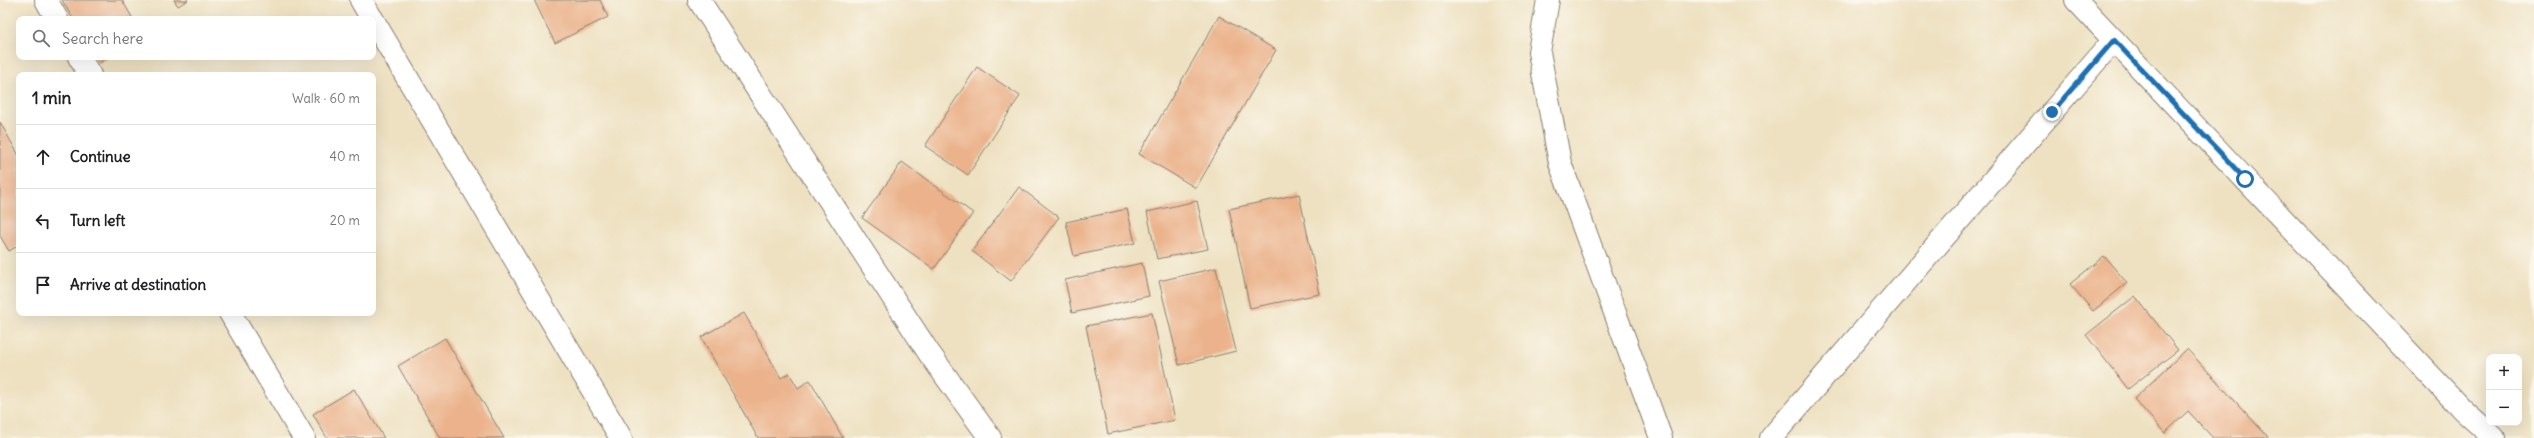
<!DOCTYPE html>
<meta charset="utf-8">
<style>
body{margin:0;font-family:Delius,sans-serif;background:#f2f2f2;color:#202124}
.controls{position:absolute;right:12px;bottom:12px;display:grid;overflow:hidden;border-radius:8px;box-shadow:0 4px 16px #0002}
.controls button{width:36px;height:36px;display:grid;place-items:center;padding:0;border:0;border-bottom:1px solid #e0e0e0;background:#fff;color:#202124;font:20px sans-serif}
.stop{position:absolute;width:12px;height:12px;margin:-9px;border:3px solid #1f6fb2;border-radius:50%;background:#fff}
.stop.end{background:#1f6fb2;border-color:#fff;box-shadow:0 1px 4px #0008}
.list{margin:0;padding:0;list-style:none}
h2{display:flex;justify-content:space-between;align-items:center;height:52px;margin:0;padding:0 16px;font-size:17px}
h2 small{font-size:13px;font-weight:400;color:#757577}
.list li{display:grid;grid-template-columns:26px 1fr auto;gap:12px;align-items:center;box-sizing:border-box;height:64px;padding:0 16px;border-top:1px solid #e0e0e0}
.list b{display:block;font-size:15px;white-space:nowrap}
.list em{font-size:13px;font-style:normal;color:#757577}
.icon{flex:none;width:22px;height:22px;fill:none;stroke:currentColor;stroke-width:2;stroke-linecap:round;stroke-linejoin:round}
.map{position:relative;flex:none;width:2534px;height:438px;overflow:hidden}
.search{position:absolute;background:#fff;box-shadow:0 4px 16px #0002;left:16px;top:16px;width:360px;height:44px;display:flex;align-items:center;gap:10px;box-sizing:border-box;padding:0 14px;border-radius:8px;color:#757577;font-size:15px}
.panel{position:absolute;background:#fff;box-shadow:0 4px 16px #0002;left:16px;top:72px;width:360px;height:244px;border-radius:8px}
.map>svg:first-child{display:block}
.building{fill:#ebb28b}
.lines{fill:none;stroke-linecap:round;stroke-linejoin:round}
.street-casing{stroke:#857e6e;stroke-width:24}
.street{stroke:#fff;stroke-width:22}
.route{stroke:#1f6fb2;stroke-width:5}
</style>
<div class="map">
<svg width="2534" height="438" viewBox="0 0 2534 438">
<rect width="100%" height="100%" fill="#fbf7ec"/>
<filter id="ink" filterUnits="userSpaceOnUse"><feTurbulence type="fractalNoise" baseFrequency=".025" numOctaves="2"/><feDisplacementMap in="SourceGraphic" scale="8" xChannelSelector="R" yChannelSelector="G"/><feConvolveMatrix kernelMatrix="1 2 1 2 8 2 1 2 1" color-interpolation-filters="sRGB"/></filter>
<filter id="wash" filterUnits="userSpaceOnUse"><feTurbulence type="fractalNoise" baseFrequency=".012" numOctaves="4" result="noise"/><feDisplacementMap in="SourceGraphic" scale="16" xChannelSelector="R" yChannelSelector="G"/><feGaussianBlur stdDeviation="0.9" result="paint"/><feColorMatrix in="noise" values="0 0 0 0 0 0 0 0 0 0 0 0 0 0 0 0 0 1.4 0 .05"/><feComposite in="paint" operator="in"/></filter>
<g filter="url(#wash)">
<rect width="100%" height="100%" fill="#eee1c1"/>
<g id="blocks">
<g class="building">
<path d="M62,0h60l11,19h-60z"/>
<path d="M174,0h14l-10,6z"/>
<path d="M534,0h66l8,17 -53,26z"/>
<path d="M1219,16l57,34 -80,138 -57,-34z"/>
<path d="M95,57h14l-10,6z"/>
<path d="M977,67l43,29 -52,79 -43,-29z"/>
<path d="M0,122l19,34v89l-10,6 -9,-15z"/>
<path d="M902,162l71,51 -39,56 -72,-51z"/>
<path d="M1019,187l40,30 -48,64 -39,-30z"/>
<path d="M1299,194l21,100 -70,14 -21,-99z"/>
<path d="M1197,201l11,48 -51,10 -10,-47z"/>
<path d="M1127,209l8,34 -61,13 -8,-34z"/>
<path d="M2104,256l23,27 -34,28 -23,-27z"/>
<path d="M1142,263l7,33 -77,17 -7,-33z"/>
<path d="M1216,268l20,83 -57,14 -20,-84z"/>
<path d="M2135,296l43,54 -50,39 -42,-54z"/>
<path d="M744,313l37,65 8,-5 9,15 12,-8 33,58h-85l-57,-101z"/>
<path d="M1152,313l23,107 -67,14 -22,-108z"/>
<path d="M445,338l59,100h-64l-42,-72z"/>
<path d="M2187,349l82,89h-56l-25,-27 -23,22 -31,-34z"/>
<path d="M354,389l30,49h-57l-14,-24z"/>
</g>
</g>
</g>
<g filter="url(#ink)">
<use href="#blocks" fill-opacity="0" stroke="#857e6e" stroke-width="1"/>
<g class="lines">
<g class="street-casing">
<g id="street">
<path d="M46,0l11,19"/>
<path d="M361,0l11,19"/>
<path d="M699,0l230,353 61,85"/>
<path d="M1548,0l-9,52 21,111 101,275"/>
<path d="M2076,0l387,410 31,28"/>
<path d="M373,20l248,418"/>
<path d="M79,57l11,18"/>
<path d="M230,313l74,125"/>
<path d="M1771,438l343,-398"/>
</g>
</g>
<use href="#street" class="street"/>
</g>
</g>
<g class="lines" filter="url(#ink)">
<path class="route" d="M2052,112l62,-72 131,139"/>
</g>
</svg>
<div class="controls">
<button>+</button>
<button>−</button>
</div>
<div class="stop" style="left:2245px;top:179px"></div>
<div class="stop end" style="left:2052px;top:112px"></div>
<div class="search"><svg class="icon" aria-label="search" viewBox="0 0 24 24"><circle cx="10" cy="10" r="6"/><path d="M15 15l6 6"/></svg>Search here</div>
<section class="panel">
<h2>1 min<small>Walk · 60 m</small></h2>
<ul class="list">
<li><svg class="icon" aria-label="ahead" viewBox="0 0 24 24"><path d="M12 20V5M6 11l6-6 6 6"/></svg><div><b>Continue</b></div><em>40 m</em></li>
<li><svg class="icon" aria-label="left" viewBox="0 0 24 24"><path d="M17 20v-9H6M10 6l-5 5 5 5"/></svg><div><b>Turn left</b></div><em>20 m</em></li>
<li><svg class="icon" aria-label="arrive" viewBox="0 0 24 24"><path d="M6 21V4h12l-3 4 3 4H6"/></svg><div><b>Arrive at destination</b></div></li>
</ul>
</section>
</div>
